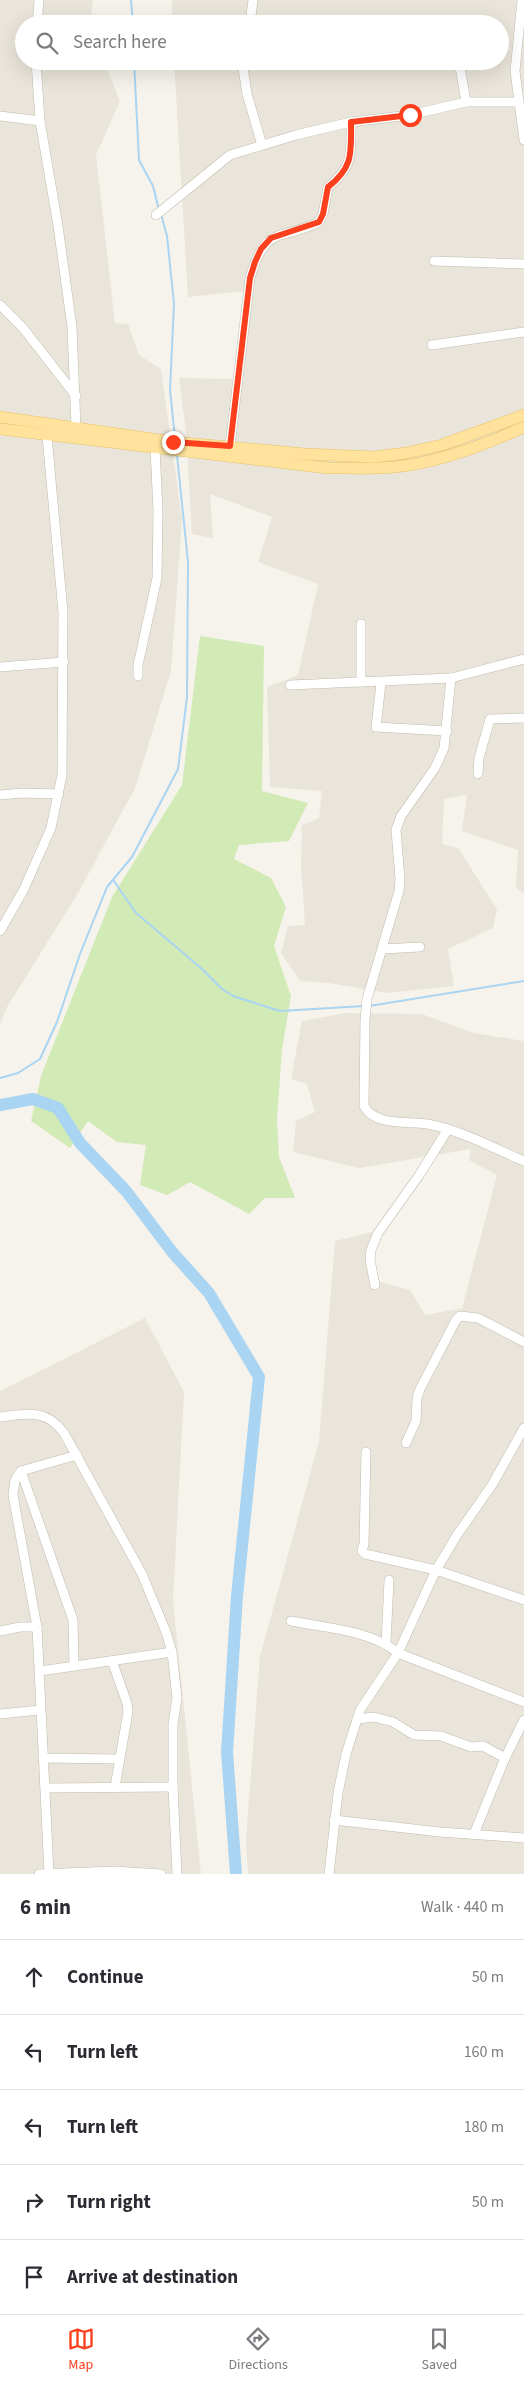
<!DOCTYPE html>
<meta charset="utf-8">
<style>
body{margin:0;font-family:"Source Sans 3",sans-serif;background:#f2f2f3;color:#2b2b33}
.stop{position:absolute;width:15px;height:15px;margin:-11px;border:4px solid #fc3f1d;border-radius:50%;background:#fff}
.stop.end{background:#fc3f1d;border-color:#fff;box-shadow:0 1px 5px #0008}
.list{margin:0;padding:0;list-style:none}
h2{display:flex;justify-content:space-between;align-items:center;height:65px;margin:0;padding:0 20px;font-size:21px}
h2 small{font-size:16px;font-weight:400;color:#7c7c81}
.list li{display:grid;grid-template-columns:32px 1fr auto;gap:15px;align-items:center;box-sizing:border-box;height:75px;padding:0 20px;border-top:1px solid #e1e1e2}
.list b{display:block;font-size:19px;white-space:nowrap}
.list em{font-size:16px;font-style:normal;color:#7c7c81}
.icon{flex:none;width:28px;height:28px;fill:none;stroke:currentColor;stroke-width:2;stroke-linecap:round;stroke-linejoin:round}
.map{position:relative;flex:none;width:524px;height:1874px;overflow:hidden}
.search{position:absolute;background:#fff;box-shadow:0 5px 20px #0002;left:15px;right:15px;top:15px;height:55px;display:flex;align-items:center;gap:12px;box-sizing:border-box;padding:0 18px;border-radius:28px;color:#7c7c81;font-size:19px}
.sheet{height:440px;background:#fff}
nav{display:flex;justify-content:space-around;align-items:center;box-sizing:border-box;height:70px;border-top:1px solid #e1e1e2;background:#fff;font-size:14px;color:#7c7c81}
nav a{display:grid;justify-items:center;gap:2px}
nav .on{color:#fc3f1d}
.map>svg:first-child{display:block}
.residential{fill:#eae5da}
.green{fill:#d2eab5}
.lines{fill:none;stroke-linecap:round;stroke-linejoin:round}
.stream{stroke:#a9d4f2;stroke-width:2}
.river{stroke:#a9d4f2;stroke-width:12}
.minor-casing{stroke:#c2bbae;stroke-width:10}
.major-casing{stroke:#e6c16a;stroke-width:12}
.minor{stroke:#fff;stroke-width:9}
.major{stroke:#ffe39c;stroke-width:11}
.route{stroke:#fc3f1d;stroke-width:6}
</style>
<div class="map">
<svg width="524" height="1874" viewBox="0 0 524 1874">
<rect width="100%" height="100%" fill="#f6f3ec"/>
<g class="residential">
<path d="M0,0h93l-3,24h-66v37h80l16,40 -24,54 19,168 13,1 11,31 22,14 21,150 -11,152 -36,117 -57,105 -71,114 -7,17z"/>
<path d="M172,0h352v893l-8,-5 2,-38 -56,-19 5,-36 -23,4 -2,45 16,4 39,61 -4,19 -45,21 6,37 -67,7 -58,-10 -29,-2 -19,-28 7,-27 17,-1 -4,-59 1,-41 17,-7 3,-27 -52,-4 -3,-100 31,-12 20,-91 -60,-22 14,-45 -62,-23 3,44 -21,-4 -6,-103 -7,-53 55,1 11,-88 -57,6 -14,-236h326v-37h-328z"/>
<path d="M347,1013l75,1 51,19 51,8v833h-276l-2,-35 14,-183 59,-214 16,-201 37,-9 5,49 33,9 15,25 37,-7 35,-133 -28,-15 2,-11 -112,19 -66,-16 3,-31 19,-9 -8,-28 -16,-5 11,-58z"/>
<path d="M145,1318l39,74 -11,208 28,274h-201v-483z"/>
</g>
<path class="green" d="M200,636l64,10 -2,145 46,12 -19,38 -50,4 -5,14 37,19 15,29 -12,39 17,50 -9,53 -5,71 2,37 16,41h-30l-16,16 -59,-32 -23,13 -27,-10 6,-40 -29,-3 -29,-21 -18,27 -39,-27 10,-45 71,-179 70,-112z"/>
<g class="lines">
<g class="stream">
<path d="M131,0l2,24"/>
<path d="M134,61l5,99 14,26 6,24"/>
<path d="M161,214l6,22 7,68 -4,86 5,48"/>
<path d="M114,881l22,32 65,55 21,21 11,7 47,15 84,-5"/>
<path d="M369,1006l155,-25"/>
<path d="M0,1078l18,-5 22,-14 17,-37 23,-68 27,-67 25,-30 46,-88 9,-72 1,-135 -11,-107"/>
</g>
<path class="river" d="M0,1105l33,-6 25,9 22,35 46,48 47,62 36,40 50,84 -22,219 -10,156 9,122"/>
<g class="minor-casing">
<g id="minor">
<path d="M522,0l-7,71 9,69"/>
<path d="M37,24l2,-24"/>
<path d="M250,24l3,-24"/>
<path d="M36,61l4,60 18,105 14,101 4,100"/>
<path d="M242,61l5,33 15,51"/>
<path d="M459,61l7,41"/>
<path d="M0,116l40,5"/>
<path d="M156,215l74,-60 66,-20 55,-13 59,-7 56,-13h51"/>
<path d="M434,261l90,3"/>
<path d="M0,305l23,23 53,68"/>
<path d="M432,345l92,-13"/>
<path d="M230,446l20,-168c16,-55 29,-36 69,-56l4,-8 5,-27c26,-20 23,-35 23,-65"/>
<path d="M361,624v58"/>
<path d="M524,659l-73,19 -7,70 -9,20 -34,48 -5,14 4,49 -1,12 -32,108 -2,21 -1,86c11,20 42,15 63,18 34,6 66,24 97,37"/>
<path d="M0,667l64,-5"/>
<path d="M138,676v-11l19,-87 1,-67 -3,-63"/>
<path d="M381,683l-5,44 71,4"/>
<path d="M290,685l161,-7"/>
<path d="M478,774l1,-16 11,-39 34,-1"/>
<path d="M0,795l22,-2 37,1"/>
<path d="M0,931l23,-40 28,-63 11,-53 1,-163 -16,-176"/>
<path d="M383,949l37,-2"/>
<path d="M375,1285l-5,-25 1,-10 7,-17 42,-59 28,-45"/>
<path d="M0,1417c28,-3 45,-9 64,16l78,141 24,58 6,20 5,46 -4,26v63l4,87"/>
<path d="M406,1443l10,-22 1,-23 3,-9 36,-69 4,-4 18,2 46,24"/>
<path d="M366,1452l-2,92 -2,7 3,3 71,16 88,30"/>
<path d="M21,1471l52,149 1,46"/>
<path d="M291,1621c35,7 79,9 107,32l126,49"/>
<path d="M0,1631l20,-4h17"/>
<path d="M386,1643l3,-63"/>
<path d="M112,1661l15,42 1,9 -13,75"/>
<path d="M40,1671l132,-19"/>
<path d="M0,1714l40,-4"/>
<path d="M357,1719l17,-2 19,5 21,13 27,1 30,11 12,-1 22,12"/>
<path d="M43,1758l75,1"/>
<path d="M45,1788l128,-1"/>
<path d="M334,1820l106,12 84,6"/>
<path d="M474,1834l31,-76 19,-38"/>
<path d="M49,1873l-12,-246 -24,-132 2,-15 6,-9 56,-16"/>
<path d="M39,1874l76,-3 46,3"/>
<path d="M329,1874l9,-81 8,-39 14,-44 38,-57 38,-83 21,-35 35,-50 32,-57"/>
</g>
</g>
<g class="major-casing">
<g id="major">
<path d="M0,417l173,25 132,12 69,3 32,-4 36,-8 82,-30"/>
<path d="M0,429l328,39c22,0 44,1 66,-1 44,-4 90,-22 130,-40"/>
</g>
</g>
<use href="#minor" class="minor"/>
<use href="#major" class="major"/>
</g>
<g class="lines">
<path class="route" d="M173,442l57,4 20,-168 5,-16 6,-13 10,-11 48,-16 4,-8 5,-27c26,-20 23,-35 23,-65l59,-7"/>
</g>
</svg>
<div class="stop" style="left:410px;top:115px"></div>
<div class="stop end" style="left:173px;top:442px"></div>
<div class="search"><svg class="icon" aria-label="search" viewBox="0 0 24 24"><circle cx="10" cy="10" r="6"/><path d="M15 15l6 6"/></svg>Search here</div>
</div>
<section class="sheet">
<h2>6 min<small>Walk · 440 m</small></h2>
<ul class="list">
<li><svg class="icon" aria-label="ahead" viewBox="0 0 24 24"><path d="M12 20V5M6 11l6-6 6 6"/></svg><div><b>Continue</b></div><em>50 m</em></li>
<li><svg class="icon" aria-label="left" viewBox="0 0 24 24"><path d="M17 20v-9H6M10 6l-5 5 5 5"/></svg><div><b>Turn left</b></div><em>160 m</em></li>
<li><svg class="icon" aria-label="left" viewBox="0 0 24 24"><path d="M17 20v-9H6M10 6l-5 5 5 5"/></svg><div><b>Turn left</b></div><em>180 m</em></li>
<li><svg class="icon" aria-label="right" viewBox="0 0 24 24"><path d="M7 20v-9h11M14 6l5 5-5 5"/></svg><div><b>Turn right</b></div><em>50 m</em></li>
<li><svg class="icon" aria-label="arrive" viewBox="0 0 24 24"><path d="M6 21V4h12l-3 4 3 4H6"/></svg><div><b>Arrive at destination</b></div></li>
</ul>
</section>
<nav>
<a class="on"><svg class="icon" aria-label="map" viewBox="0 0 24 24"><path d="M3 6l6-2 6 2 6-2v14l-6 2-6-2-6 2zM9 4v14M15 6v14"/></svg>Map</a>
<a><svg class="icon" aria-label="directions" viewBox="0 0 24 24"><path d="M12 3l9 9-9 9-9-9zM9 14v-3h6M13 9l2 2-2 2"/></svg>Directions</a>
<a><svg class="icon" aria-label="saved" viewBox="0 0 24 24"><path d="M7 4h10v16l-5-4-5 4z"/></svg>Saved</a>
</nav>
